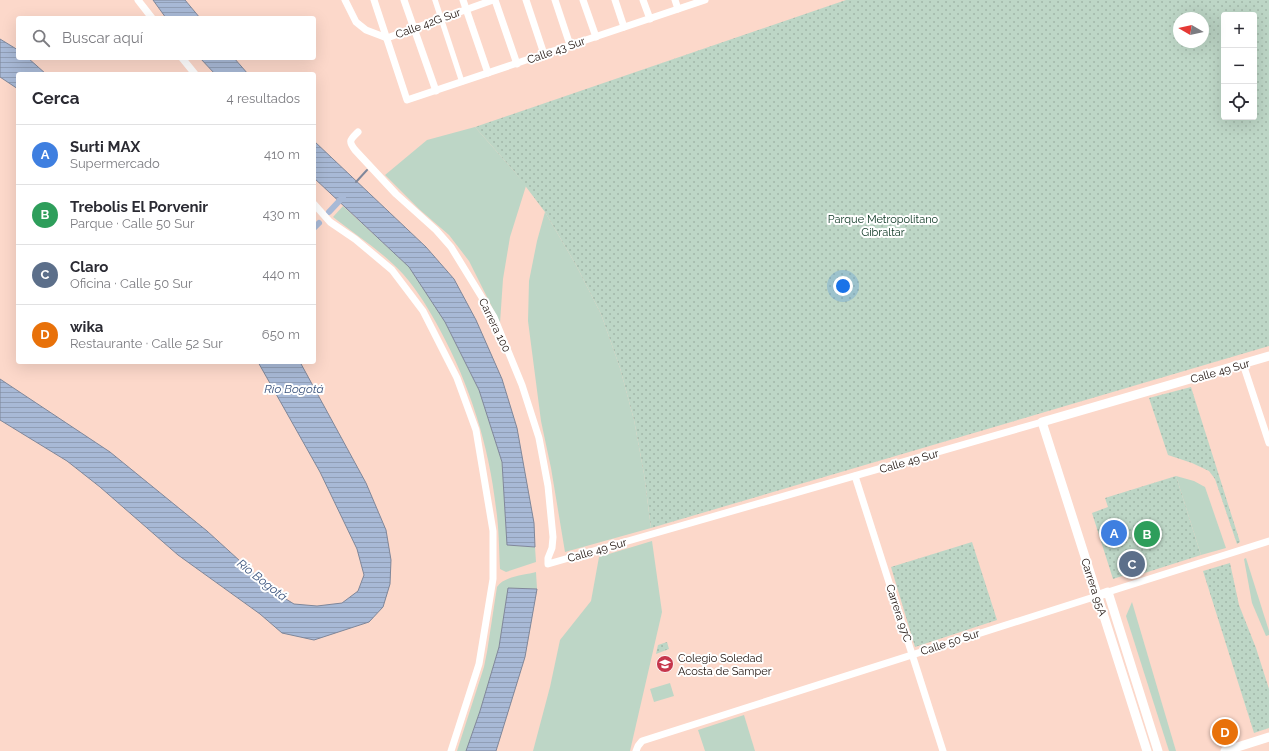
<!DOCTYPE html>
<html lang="es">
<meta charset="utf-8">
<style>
body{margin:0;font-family:Raleway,sans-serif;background:#f7f7f7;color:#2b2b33}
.controls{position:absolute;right:12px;top:12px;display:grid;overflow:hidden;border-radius:4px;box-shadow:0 4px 16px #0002}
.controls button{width:36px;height:36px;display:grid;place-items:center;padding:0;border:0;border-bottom:1px solid #e1e1e2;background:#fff;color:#2b2b33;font:20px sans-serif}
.compass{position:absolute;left:1173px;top:12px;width:36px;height:36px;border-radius:50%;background:#fff;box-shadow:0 4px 16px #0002;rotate:279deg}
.you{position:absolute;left:843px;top:286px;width:14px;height:14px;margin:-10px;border:3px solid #fff;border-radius:50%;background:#1a73e8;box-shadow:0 0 0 6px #1a73e833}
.badge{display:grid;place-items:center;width:26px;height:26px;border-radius:50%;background:#c6364c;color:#fff;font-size:13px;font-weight:700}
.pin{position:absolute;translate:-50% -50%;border:2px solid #fff;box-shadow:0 1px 4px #0006}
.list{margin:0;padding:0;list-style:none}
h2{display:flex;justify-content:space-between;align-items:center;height:52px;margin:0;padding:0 16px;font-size:17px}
h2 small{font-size:13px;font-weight:400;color:#7c7c81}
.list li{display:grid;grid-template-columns:26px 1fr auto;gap:12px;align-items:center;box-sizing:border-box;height:60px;padding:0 16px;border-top:1px solid #e1e1e2}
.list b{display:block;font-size:15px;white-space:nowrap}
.list p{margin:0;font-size:13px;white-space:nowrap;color:#7c7c81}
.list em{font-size:13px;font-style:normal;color:#7c7c81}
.icon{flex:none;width:22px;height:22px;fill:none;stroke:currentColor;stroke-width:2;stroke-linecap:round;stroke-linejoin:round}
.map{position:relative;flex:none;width:1269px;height:751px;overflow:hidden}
.search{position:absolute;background:#fff;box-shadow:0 4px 16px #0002;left:16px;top:16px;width:300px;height:44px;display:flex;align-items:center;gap:10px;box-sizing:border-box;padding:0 14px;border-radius:4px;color:#7c7c81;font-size:15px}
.panel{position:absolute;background:#fff;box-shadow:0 4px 16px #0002;left:16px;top:72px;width:300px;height:292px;border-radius:4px}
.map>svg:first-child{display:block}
.green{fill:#bdd6c6}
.park{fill:url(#park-dots);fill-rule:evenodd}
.water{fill:url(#water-rules);stroke:#7f879a}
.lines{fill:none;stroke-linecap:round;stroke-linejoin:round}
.stream{stroke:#7f879a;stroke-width:2}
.canal{stroke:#a8b9d6;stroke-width:6}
.pedestrian{stroke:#fff;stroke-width:5.5}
.minor{stroke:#fff;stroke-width:7}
.tertiary{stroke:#fff;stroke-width:9}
.labels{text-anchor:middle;stroke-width:4;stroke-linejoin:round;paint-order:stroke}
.street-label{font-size:11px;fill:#1e120d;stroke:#fff}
.park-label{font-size:11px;fill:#08341f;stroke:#fff}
.poi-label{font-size:11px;fill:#1e120d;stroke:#fff;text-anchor:start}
.water-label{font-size:12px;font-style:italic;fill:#3a537d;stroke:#fff}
</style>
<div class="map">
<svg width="1269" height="751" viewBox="0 0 1269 751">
<defs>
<pattern id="park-dots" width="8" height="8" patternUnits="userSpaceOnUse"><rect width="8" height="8" fill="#bdd6c6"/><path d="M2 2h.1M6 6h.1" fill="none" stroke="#a2b7a9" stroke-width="1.8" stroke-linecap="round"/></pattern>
<pattern id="water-rules" width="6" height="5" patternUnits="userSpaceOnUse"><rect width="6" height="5" fill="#a8b9d6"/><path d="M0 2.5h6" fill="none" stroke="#909eb6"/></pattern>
</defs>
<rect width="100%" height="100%" fill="#fcd8ca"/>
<g class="green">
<path d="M475,127l39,44 12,15 -16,51 -7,42 -3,44 -31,-62 -20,-26 -30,-26 -34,-34 42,-35z"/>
<path d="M343,206l66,61 36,55 34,68 23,72 5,83 28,2 1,15 -30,10 -6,-3c-1,-20 -1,-41 -4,-61 -7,-62 -26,-123 -56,-178 -10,-19 -22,-39 -37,-56 -20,-22 -46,-38 -70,-57z"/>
<path d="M545,212l31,53 25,49 19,54 14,52 10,54 7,54 -86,24 -14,-84 -10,-47 -13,-100 1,-40 8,-40z"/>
<path d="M1176,476l18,5 11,6 21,61 -25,7z"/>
<path d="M652,541l10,71 -32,139h-97l17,-64 10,-47 31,-39 8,-44z"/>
<path d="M1246,558l23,73v4l-3,1 -14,-33 -8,-44z"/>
<path d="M536,572l1,17 -29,-1 -9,59 -19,64 -14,40h-9l27,-84 3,-15 10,-65c7,-11 28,-12 39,-15z"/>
<path d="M1132,602l44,149h-7l-43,-135z"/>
<path d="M670,683l4,13 -20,6 -4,-13z"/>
<path d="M744,715l11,36h-50l-7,-21z"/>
</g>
<g class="park">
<path d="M846,0h423v346l-618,182 -7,-54 -10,-54 -14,-52 -19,-54 -25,-49 -31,-53 -31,-41 -39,-44zM1224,15h30v102h-30zM1179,18h24v24h-24z"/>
<path d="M1191,387l49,155 -3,2 -22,-65 -6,-8 -17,-8 -24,-8 -19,-57z"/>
<path d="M1176,476l25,79 -69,22 -1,-4 -18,6 -21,-66 16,-6 -3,-9z"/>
<path d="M972,542l25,78 -82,27 -24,-80z"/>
<path d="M1230,563l9,42 17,43 13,41v39l-15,5 -51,-162z"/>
<path d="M667,642l2,7 -13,5 2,-9z"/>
</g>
<g class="water">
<path d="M153,0h32l15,18h-34z"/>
<path d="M0,39l18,11v8h10l18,16h-28v15l-18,-12z"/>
<path d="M200,58h34l14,16h-33z"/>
<path d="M314,141l112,106 28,32 22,41 26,59 15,49 17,95 1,24 -28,-2 -5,-83 -23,-72 -34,-68 -36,-55 -95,-89z"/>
<path d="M258,362h42l66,121 20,47 5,30 -1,24 -7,23 -14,15 -55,18 -32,-7 -22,-19 -82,-59 -78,-68 -33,-26 -67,-41v-41l110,73 97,79 66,60 21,13 23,2 25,-3 16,-12 6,-16 -7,-26 -37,-77z"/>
<path d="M508,588l29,1 -12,68 -29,94h-30l14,-40 19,-64z"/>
</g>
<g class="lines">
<path class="stream" d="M356,182l11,-12"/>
<g class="canal">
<path d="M329,212l14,-15"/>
<path d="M314,228l5,-5"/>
</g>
<path class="pedestrian" d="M435,0l27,82"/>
<g class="minor">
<path d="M138,0l14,18"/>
<path d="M345,0l11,22 10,8 21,8 106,-38"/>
<path d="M374,0l33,100 298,-100"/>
<path d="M404,0l32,91"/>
<path d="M463,0l25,73"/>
<path d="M495,0l22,64"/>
<path d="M526,0l18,54"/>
<path d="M555,0l15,45"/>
<path d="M583,0l13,37"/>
<path d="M615,0l9,27"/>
<path d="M643,0l7,19"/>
<path d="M675,0l3,9"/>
<path d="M182,58l13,16"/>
<path d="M358,132c-8,8 -10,9 -3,18l41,44 40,36 15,17 43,70 28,68 17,53 9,48 5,51 -1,11 -4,10v6l494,-142"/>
<path d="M314,204l16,18 25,17 37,31 31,41 34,67 19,52 17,101v48l-14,85 -28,87"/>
<path d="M1243,364l26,79"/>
<path d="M855,476l88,275"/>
<path d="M1108,592l161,-51"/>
<path d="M636,751l2,-5 4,-5 455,-145"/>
</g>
<g class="tertiary">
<path d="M1097,596l11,-4 50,159"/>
<path d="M1147,751l-105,-329 227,-66"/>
<path d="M1225,751l44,-14"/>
</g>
</g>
<defs>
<g id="school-disc" transform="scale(0.9)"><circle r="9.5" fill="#c6364c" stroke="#fff"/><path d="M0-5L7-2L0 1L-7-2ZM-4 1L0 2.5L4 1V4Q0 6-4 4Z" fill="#fff"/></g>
</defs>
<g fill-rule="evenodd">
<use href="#school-disc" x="665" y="664"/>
</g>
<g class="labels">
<g class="street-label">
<text transform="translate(428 23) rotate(-20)" y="4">Calle 42G Sur</text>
<text transform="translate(556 50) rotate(-19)" y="4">Calle 43 Sur</text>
<text transform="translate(495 325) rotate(64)" y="4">Carrera 100</text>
<text transform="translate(1220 371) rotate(-16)" y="4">Calle 49 Sur</text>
<text transform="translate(909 461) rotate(-16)" y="4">Calle 49 Sur</text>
<text transform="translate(597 550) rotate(-16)" y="4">Calle 49 Sur</text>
<text transform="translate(1094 587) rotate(72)" y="4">Carrera 95A</text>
<text transform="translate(899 613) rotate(72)" y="4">Carrera 97C</text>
<text transform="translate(950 642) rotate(-18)" y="4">Calle 50 Sur</text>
</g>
<g class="park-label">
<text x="883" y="223">Parque Metropolitano<tspan x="883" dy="13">Gibraltar</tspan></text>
</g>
<g class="poi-label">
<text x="678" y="662">Colegio Soledad<tspan x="678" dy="13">Acosta de Samper</tspan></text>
</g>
<g class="water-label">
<text x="294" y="393">Rio Bogotá</text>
<text transform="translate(262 580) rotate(38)" y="4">Río Bogotá</text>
</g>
</g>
</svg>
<div class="controls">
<button>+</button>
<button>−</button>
<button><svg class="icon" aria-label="locate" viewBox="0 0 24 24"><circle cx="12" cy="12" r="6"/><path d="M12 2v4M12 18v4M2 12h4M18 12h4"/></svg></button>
</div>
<svg class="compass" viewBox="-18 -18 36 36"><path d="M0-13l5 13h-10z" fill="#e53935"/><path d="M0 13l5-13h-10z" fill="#7c7c81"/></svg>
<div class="you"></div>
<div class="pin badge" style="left:1114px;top:533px;background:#3f7fe0">A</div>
<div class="pin badge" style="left:1147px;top:534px;background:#2e9e5b">B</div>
<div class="pin badge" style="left:1132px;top:564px;background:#5c6f8a">C</div>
<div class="pin badge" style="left:1225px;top:732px;background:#e8710a">D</div>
<div class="search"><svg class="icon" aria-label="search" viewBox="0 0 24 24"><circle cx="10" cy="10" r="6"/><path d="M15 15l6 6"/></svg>Buscar aquí</div>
<section class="panel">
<h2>Cerca<small>4 resultados</small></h2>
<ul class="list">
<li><span class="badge" style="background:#3f7fe0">A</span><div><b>Surti MAX</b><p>Supermercado</p></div><em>410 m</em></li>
<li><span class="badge" style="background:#2e9e5b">B</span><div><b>Trebolis El Porvenir</b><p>Parque · Calle 50 Sur</p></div><em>430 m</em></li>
<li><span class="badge" style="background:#5c6f8a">C</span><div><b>Claro</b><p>Oficina · Calle 50 Sur</p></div><em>440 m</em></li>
<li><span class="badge" style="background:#e8710a">D</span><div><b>wika</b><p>Restaurante · Calle 52 Sur</p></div><em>650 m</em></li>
</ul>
</section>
</div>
